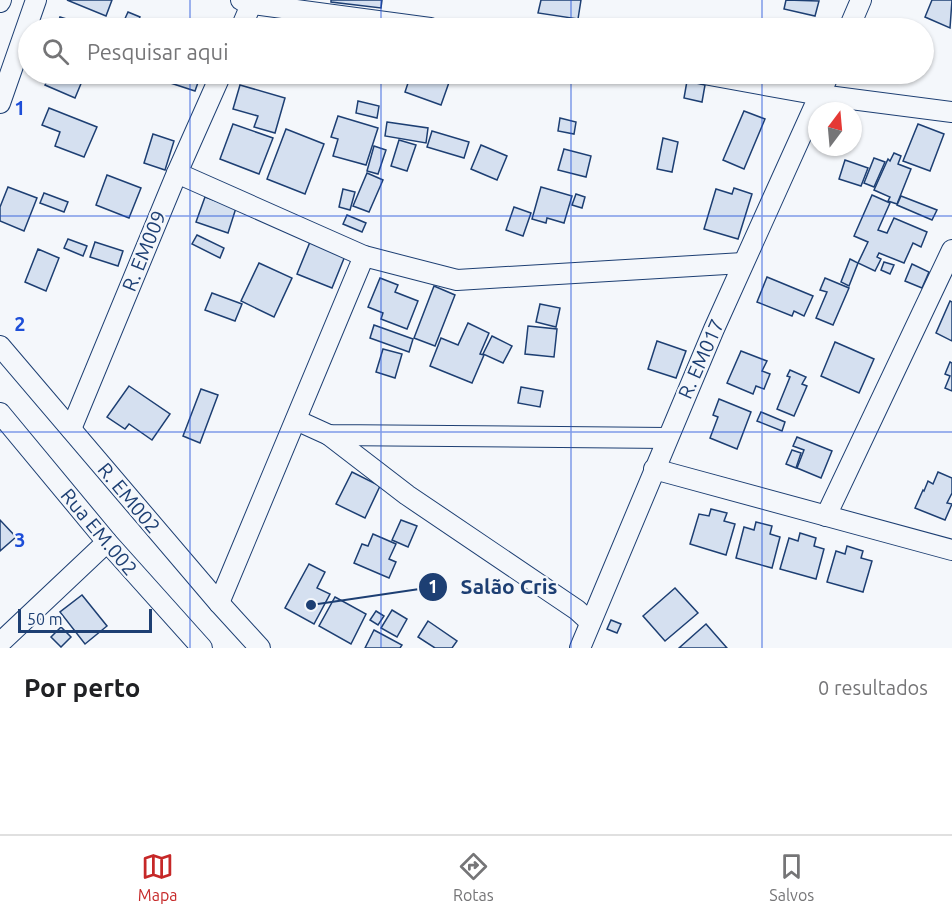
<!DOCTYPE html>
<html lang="pt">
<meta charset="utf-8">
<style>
body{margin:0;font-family:Ubuntu,sans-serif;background:#f6f6f6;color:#202124}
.compass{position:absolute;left:808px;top:102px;width:54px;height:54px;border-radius:50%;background:#fff;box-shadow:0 2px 4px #0004;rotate:16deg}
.scale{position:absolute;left:18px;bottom:15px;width:134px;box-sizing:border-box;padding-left:6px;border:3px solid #1d3f73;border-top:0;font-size:16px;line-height:21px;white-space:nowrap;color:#1d3f73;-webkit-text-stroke:4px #f4f7fb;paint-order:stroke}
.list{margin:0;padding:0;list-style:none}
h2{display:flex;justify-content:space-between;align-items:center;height:78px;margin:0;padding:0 24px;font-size:26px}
h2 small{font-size:20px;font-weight:400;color:#757577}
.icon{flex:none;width:33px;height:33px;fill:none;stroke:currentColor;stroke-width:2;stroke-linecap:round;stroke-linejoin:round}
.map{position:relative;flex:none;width:952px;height:648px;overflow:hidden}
.search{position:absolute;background:#fff;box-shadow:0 2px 4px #0004;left:18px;right:18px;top:18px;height:66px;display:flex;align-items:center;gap:15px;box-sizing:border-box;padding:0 21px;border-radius:33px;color:#757577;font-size:22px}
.sheet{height:186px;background:#fff}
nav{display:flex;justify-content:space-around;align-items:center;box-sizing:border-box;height:84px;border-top:2px solid #e0e0e0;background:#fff;font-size:16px;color:#757577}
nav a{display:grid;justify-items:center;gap:3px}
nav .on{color:#c62828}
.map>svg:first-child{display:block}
.building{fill:#d5e0f0;stroke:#1d3f73;stroke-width:1.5}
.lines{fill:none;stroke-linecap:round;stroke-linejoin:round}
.minor-casing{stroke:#1d3f73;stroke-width:22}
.minor{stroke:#f4f7fb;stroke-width:20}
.grid{fill:none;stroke:#1d4ed8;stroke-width:1.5;stroke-opacity:0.55}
.labels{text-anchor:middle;stroke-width:4.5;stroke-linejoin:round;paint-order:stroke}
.street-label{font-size:20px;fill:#1d3f73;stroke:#f4f7fb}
.grid-label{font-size:20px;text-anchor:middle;font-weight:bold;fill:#1d4ed8;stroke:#f4f7fb;stroke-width:4.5;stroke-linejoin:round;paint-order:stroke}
.leader{fill:none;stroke:#1d3f73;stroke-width:2}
.callout-dot{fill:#1d3f73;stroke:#f4f7fb;stroke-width:2}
.mark-label{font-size:18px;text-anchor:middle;font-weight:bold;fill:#fff}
.callout-label{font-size:21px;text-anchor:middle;font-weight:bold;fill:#1d3f73;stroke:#f4f7fb;stroke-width:4.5;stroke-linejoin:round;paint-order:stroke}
</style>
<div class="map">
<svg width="952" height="648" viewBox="0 0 952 648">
<rect width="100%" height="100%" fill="#f4f7fb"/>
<g class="building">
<path d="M67,0h45l-6,16z"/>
<path d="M331,0h51l-1,8 -50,-6z"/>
<path d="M541,0h40l-3,19 -40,-6z"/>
<path d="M786,0l33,1 -4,15 -31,-7z"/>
<path d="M932,0h20l-2,28 -25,-11z"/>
<path d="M128,12l12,5 -5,11 -12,-5z"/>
<path d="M60,17l36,11h-40z"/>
<path d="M50,74h35l-10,24 -30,-13z"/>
<path d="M153,74h48l-6,17 -43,-14z"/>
<path d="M363,74h33l-3,9z"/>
<path d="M411,74h41l-11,31 -36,-13z"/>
<path d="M687,81l18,4 -3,17 -18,-4z"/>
<path d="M240,85l45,13 -10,35 -21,-6 4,-11 -25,-7z"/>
<path d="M358,101l21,5 -2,12 -21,-5z"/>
<path d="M49,108l48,19 -13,30 -29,-11 5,-14 -18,-7z"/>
<path d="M744,111l21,8 -21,50 -21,-9z"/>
<path d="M338,116l40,12 -12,37 -33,-9 5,-17 -7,-2z"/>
<path d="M560,118l16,4 -2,12 -16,-3z"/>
<path d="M387,122l41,6 -2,15 -41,-7z"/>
<path d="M233,124l40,14 -14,36 -39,-15z"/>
<path d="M918,124l26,10 -14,37 -27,-10z"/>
<path d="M286,129l38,15 -19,50 -38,-15z"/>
<path d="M432,131l37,11 -5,16 -37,-11z"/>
<path d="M153,134l21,7 -9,29 -21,-7z"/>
<path d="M663,138l15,4 -6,30 -15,-3z"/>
<path d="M399,140l17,5 -9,26 -16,-5z"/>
<path d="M481,145l26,11 -10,24 -26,-11z"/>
<path d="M374,146l12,4 -8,24 -11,-3z"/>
<path d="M564,149l27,7 -5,21 -28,-7z"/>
<path d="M894,153l7,3 -3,8 13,5 -14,35 -9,-3 2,-4 -16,-7 14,-31 2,2z"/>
<path d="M874,158l11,4 -11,25 -10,-4z"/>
<path d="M845,160l23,8 -7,18 -22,-7z"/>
<path d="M367,173l16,7 -14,32 -16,-6z"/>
<path d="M107,175l34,13 -12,30 -33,-13z"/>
<path d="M8,187l29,11 -13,33 -24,-10v-14z"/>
<path d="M541,187l31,9 -8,27 -17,-5 -1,5 -14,-4z"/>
<path d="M734,188l18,6 -14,45 -34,-10 12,-40 16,5z"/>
<path d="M343,189l12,3 -5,18 -11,-3z"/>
<path d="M44,193l24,9 -4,10 -24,-9z"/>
<path d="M576,194l9,3 -3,11 -10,-3z"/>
<path d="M872,195l18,8 -12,27 9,3 7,-15 33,14 -6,15 -8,-4 -9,20 -25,-10 -2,4 4,2 -6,12 -17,-8 10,-21 -14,-6z"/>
<path d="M901,196l36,14 -5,10 -35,-15z"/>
<path d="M205,197l31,11 -8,25 -32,-11z"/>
<path d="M514,207l17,6 -8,23 -17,-6z"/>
<path d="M347,215l19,8 -4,9 -19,-8z"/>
<path d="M197,235l27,13 -4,10 -28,-14z"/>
<path d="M68,239l19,7 -4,10 -19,-8z"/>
<path d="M95,242l28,9 -5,15 -28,-9z"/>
<path d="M310,242l35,14 -13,32 -35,-14z"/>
<path d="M38,249l21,9 -13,33 -21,-9z"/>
<path d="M850,259l8,4 -9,23 -8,-4z"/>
<path d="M884,262l10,3 -4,9 -9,-4z"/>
<path d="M259,263l33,15 -18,39 -33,-16z"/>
<path d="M912,264l17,8 -7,16 -17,-7z"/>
<path d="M767,277l46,19 -9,20 -10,-5 -2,5 -35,-14z"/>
<path d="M380,278l18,7 -3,7 23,9 -11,28 -26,-10 2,-6 -15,-6z"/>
<path d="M825,278l24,10 -16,37 -17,-7 11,-26 -7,-2z"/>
<path d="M434,286l21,9 -20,51 -21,-8z"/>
<path d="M212,293l30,11 -7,17 -30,-11z"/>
<path d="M950,301l2,1v39l-16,-8z"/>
<path d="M540,304l20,4 -4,19 -20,-5z"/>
<path d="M468,323l21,10 -9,21 4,1 -12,28 -42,-17 11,-28 17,7z"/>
<path d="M374,325l39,14 -4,13 -39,-14z"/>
<path d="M528,326l29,3 -3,28 -29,-3z"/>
<path d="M492,336l20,10 -9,17 -20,-9z"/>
<path d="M657,341l29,10 -10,27 -28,-9z"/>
<path d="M835,342l39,17 -15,34 -38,-17z"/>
<path d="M383,349l19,5 -7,24 -19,-6z"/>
<path d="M741,351l26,10 -5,10 8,3 -6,15 -8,-3 -3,8 -26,-11z"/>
<path d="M950,362l2,1v28l-7,-3 5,-12 -5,-2z"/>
<path d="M790,370l16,7 -4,7 5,2 -13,30 -17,-7 13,-32 -3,-1z"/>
<path d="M129,386l41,28 -18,26 -23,-16 -4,5 -18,-12z"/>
<path d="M521,387l22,4 -3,16 -22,-4z"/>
<path d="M201,389l17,6 -18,48 -17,-7z"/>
<path d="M719,399l32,13 -14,37 -27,-11 8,-21 -5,-2z"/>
<path d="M761,412l24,10 -3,9 -25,-10z"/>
<path d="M797,437l35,14 -11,27 -24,-10 7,-18 -11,-4z"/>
<path d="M792,450l9,3 -5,15 -10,-4z"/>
<path d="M352,472l28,14 -15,32 -29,-14z"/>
<path d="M938,472l14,6v15l-5,10 5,1 -7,16 -30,-12 8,-18 1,1 4,-10 5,3z"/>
<path d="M711,509l16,4 -3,8 11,3 -9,31 -36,-11 9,-30 10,2z"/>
<path d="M0,520l16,17 -16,14z"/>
<path d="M401,520l16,6 -9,21 -16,-7z"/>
<path d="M756,522l16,4 -2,8 10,3 -8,31 -36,-10 8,-31 10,3z"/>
<path d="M800,533l16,5 -2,8 10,3 -8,30 -36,-10 9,-31 9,3z"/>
<path d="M373,534l23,10 -7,15 7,3 -7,16 -35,-15 8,-19 6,2z"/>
<path d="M847,546l16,5 -2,7 11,3 -9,31 -36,-10 9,-31 9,3z"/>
<path d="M309,564l16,8 -8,16 13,6 -16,30 -29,-16z"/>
<path d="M675,588l23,25 -33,28 -22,-25z"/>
<path d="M82,595l25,31 -22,18 -25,-32z"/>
<path d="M335,597l31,17 -15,30 -32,-18z"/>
<path d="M392,610l15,9 -10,18 -16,-9z"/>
<path d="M376,611l8,5 -6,9 -8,-5z"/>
<path d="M611,620l10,4 -4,9 -10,-4z"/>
<path d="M428,621l29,20 -5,7h-17l-17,-11z"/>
<path d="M706,624l21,24h-48z"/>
<path d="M61,627l10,10 -10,10 -10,-10z"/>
<path d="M374,630l28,15 -2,3h-35z"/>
</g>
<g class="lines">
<g class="minor-casing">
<g id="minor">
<path d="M241,0l11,4 178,24"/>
<path d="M0,2l1,-2"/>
<path d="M241,28l12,-28"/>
<path d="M849,28l12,-28"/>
<path d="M704,74l116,21 132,17"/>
<path d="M0,103l36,-103"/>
<path d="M177,173l187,83 93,24 286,-17"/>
<path d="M0,346l219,257 41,45"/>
<path d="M0,413l107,129 95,106"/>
<path d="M296,420l33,15 338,3"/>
<path d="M71,429l106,-256 44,-99"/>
<path d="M329,435l78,60 170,115 13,12"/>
<path d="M654,469l298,81"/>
<path d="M826,516l126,-266"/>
<path d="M219,603l145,-347"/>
<path d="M0,643l107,-101"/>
<path d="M580,648l134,-319 115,-255"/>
</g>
</g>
<use href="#minor" class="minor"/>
</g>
<path class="grid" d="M190,0v28M381,0v28M571,0v28M762,0v28M190,74v574M381,74v574M571,74v574M762,74v574M0,216h952M0,432h952"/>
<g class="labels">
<g class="street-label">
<text transform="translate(144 251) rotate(-68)" y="7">R. EM009</text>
<text transform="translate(701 359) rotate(-66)" y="7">R. EM017</text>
<text transform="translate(129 498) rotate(50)" y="7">R. EM002</text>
<text transform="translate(99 532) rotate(50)" y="7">Rua EM.002</text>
</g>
</g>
<g class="grid-label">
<text x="20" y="115">1</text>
<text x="20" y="331">2</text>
<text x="20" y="547">3</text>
</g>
<path class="leader" d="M311 605L433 587"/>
<g class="callout-dot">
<circle cx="311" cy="605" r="6"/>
<circle cx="433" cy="587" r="15"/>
</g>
<g class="mark-label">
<text x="433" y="593">1</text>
</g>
<g class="callout-label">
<text x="509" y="594">Salão Cris</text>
</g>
</svg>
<svg class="compass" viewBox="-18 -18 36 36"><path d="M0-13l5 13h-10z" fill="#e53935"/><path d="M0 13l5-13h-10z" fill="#757577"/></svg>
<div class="scale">50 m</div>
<div class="search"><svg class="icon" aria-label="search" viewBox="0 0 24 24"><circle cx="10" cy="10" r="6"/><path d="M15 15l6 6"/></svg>Pesquisar aqui</div>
</div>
<section class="sheet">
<h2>Por perto<small>0 resultados</small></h2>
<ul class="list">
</ul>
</section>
<nav>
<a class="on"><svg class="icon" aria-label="map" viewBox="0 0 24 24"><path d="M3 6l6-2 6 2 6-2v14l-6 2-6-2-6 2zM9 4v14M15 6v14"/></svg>Mapa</a>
<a><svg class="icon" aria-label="directions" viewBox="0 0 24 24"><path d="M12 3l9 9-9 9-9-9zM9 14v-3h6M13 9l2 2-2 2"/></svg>Rotas</a>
<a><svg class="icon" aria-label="saved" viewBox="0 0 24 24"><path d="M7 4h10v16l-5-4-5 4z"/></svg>Salvos</a>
</nav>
